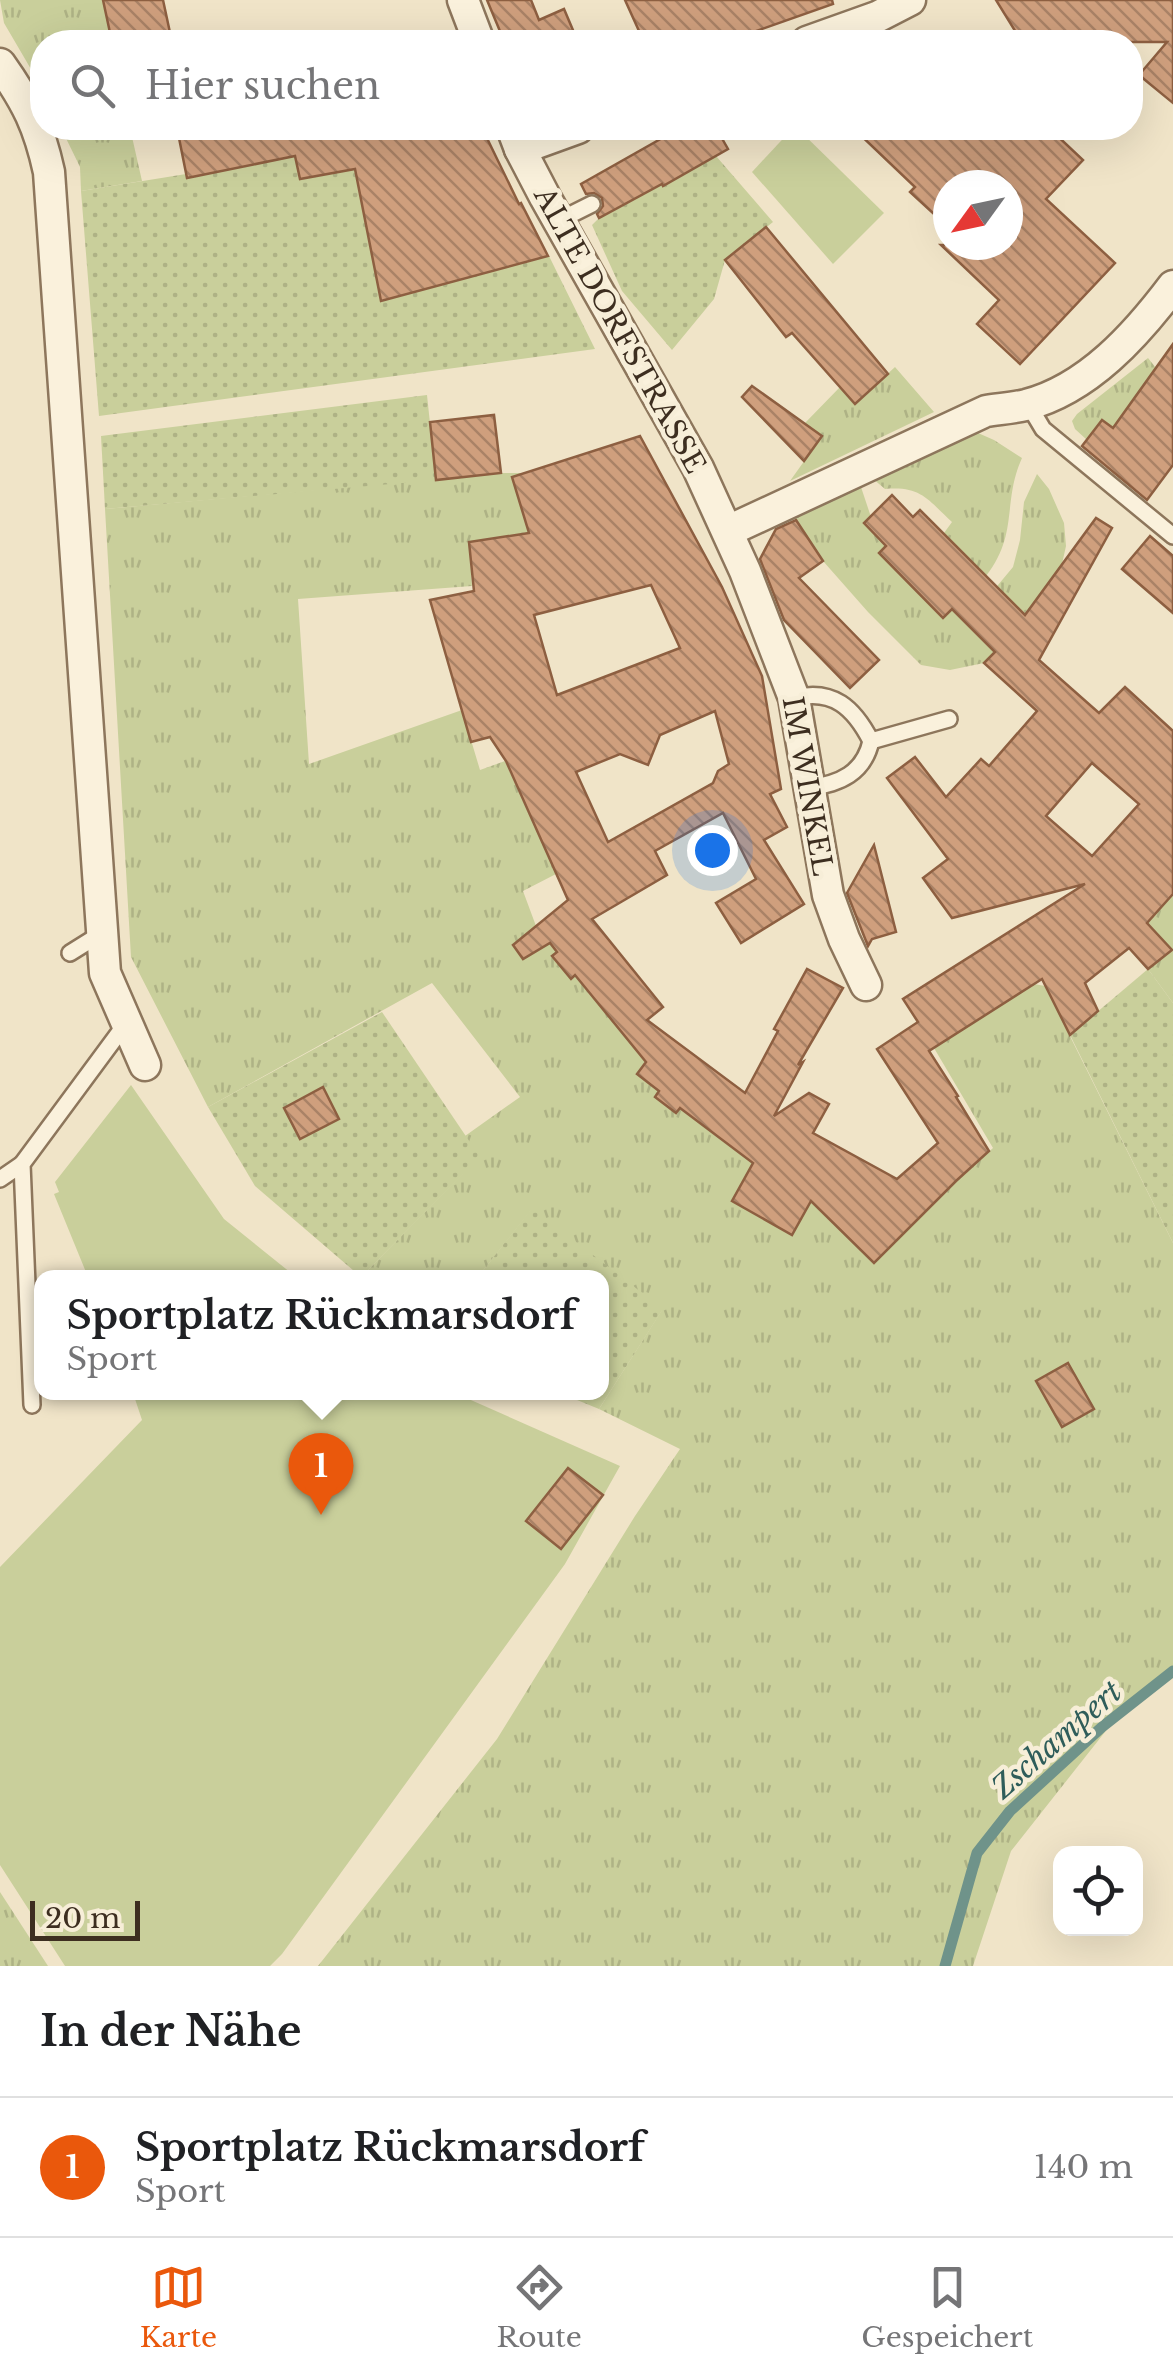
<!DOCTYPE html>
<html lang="de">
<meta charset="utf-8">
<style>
body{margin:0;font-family:"Libre Baskerville",serif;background:#f6f6f6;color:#202124}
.controls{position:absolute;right:30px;bottom:30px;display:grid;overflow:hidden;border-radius:20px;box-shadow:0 10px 40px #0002}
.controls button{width:90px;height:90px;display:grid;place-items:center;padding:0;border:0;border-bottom:2px solid #e0e0e0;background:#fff;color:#202124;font:50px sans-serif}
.compass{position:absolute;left:933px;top:170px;width:90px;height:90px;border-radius:50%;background:#fff;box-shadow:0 10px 40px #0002;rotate:237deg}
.scale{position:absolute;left:30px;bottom:25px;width:110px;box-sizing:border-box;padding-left:10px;border:5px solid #3d2e20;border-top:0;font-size:28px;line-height:35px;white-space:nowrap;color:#3d2e20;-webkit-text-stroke:8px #f7eed8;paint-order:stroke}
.you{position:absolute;left:712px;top:850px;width:35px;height:35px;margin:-25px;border:8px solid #fff;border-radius:50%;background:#1a73e8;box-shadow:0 0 0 15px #1a73e833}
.badge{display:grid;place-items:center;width:65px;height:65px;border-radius:50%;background:#ea580c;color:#fff;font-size:32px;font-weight:700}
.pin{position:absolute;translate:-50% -82px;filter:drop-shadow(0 2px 5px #0008)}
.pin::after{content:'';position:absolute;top:52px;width:35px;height:30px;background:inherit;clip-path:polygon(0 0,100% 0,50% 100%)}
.popup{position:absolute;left:34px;top:1270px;width:575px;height:130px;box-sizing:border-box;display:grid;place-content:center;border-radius:20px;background:#fff;filter:drop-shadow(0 2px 8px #0005);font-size:32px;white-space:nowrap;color:#757577}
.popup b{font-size:38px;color:#202124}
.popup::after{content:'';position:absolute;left:50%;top:100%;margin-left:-20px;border:20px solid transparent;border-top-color:#fff}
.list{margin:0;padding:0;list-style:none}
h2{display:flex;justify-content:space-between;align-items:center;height:130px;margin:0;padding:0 40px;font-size:42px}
h2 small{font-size:32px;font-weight:400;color:#757577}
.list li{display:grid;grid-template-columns:65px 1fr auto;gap:30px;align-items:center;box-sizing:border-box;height:140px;padding:0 40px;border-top:2px solid #e0e0e0}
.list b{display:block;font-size:38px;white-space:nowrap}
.list p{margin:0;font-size:32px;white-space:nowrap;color:#757577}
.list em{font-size:32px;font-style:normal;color:#757577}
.icon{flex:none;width:55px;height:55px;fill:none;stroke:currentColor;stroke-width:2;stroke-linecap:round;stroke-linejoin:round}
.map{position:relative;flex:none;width:1173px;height:1966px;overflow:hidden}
.search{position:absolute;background:#fff;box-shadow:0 10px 40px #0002;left:30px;right:30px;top:30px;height:110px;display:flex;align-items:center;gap:25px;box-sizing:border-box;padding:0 35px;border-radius:40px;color:#757577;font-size:38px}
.sheet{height:270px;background:#fff}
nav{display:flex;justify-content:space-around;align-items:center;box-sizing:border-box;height:140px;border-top:2px solid #e0e0e0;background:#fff;font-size:28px;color:#757577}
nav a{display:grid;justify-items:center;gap:5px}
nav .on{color:#ea580c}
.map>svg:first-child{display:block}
.grass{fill:url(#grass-tufts)}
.garden{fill:url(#garden-dots)}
.pitch{fill:#c9cf9b}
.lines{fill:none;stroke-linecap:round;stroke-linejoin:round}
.stream{stroke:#6f938a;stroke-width:11}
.building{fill:url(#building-back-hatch);stroke:#8d5f41;stroke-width:2.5;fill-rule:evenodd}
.lane-casing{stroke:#8d765c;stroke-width:20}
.street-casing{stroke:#8d765c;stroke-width:35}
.lane{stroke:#faf1dc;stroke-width:15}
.street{stroke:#faf1dc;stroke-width:30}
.labels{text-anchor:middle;stroke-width:9;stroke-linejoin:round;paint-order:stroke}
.street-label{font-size:28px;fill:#3d2e20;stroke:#f7eed8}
.water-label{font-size:30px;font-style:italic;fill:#2f5d5a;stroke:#f7eed8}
</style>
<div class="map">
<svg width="1173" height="1966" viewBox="0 0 1173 1966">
<defs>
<pattern id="grass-tufts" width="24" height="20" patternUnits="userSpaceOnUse" patternTransform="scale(2.5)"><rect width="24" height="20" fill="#c9cf9b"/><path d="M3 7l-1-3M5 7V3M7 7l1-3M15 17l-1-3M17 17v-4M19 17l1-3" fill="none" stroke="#aeb285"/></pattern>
<pattern id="garden-dots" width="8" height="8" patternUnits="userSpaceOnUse" patternTransform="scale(2.5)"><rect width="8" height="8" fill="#c9cf9b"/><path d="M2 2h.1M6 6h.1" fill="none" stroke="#aeb285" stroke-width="1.8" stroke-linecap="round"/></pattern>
<pattern id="building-back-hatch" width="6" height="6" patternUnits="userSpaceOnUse" patternTransform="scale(2.5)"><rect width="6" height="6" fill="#cf9f7d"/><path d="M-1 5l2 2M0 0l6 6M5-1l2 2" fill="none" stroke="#a98266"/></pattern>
</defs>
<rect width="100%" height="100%" fill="#f0e4c8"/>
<g class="grass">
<path d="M0,0h103l9,42h-70v46l-38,-65z"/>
<path d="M61,128h69l12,53 -61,10 -1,-24z"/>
<path d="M1148,358l8,10 -43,60 -11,-8 -15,20 -12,-11 -3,-8 5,-7z"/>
<path d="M895,367l39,45 -144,69 32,-45 -17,-13 35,-36 16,16z"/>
<path d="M978,433l16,7 28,18c-20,44 -3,76 -36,118l-42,-43 8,-11c-25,-23 -31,-36 -67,-33l-13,-11 89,-44z"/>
<path d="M501,473h25l6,18 -14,5 11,37 -60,9 3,44 -174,13 11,165 153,-54 18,60 25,-9 51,113 -33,17 13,35 21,26 -5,4 18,22 5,-3 71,86 -9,13 22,17 -4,6 21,16 4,-5 91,24 -39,68 60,35 21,-38 31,18 7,26 23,22 82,-82 37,-33 -59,-100 100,-64 11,2 128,257v431l-57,44 -105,133 -38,115h-655l179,-227 138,-223 45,-67 -81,-40 63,-99 -130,-101 -54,68h-117l118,-120 -14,-21 55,-39 -88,-114 -224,124 -77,-150 -26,-448z"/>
<path d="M1037,474l12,15 15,34 2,23 -4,18 -51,70 -27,29 -34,7 -29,-5 -53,-53 -45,-51 -29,-44 66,-33 11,33 15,28 -7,9 63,63 10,-8 36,-12 25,-30 7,-27 4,-38z"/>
<path d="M1173,894v109l-25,-34 24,-19 -25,-27z"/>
<path d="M0,1892l48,74h-48z"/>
</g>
<g class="garden">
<path d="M295,156l5,23 55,-10 27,132 167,-45 46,93 -496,67 -18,-225 105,-17 2,4z"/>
<path d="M716,156l57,66 -48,38 -11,39 -42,51 -50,-59 -30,-66 7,-7z"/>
<path d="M427,395l9,85 -331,29 -4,-73z"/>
<path d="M1148,969l25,34v240l-103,-208z"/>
<path d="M382,1012l98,145 -119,120 -106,-91 -47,-79z"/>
<path d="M532,1208l131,101 -64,100 -39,-16 41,-1v-114l-123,-1z"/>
</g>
<g class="pitch">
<path d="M793,128h4l87,85 -51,51 -81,-92z"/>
<path d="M131,1085l93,134 72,58h-208l-34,-83 5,-2 -4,-10z"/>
<path d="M133,1393h322l165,73 -55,98 -283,390 -12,12h-205l-65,-101v-298l142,-147z"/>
</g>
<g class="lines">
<path class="stream" d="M945,1966l32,-113 33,-42 92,-84 71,-56"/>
</g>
<g class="building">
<path d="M103,0h60l9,42h-60z"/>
<path d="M487,0h44l8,20 25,-11 14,33h-81v-3l5,-3z"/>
<path d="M625,0h207l1,4 -108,38h-81z"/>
<path d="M996,0h177v103l-34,-28 28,-33h-145z"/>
<path d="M206,128h276l37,76 2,-1 27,53 -167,45 -26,-132 -55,10 -5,-23 -108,22 -9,-45z"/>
<path d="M680,128h36l12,21 -65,37 -1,-2 -63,34 -2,-4 6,-8 -1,-8 -8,-5 -8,1 -5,-10z"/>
<path d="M853,128h196l34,32 -37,39 69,64 -95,101 -43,-40 22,-24 -58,-55h67v-60h-60v42l-38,-35 5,-5z"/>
<path d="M766,227l122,147 -33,30 -63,-71 -6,4 -61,-77z"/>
<path d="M1173,344v121l-26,35 -65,-54 20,-26 11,8z"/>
<path d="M752,386l70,50 -18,25 -62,-64z"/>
<path d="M494,415l7,58 -65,7 -6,-58z"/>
<path d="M640,436l82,151 40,89 19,113 -11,5 17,33 -23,13 40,64 -63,39 -25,-40 40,-24 -33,-66 -68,38 12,24 -75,44 71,88 -16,13 98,73 33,-62 -4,-2 33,-60 36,19 -45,77 5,-3 -29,54 35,-23 20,11 -16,29 84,46 41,-36 -61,-94 41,-27 -15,-23 182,-115 -133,34 -29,-40 25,-19 -61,-81 28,-21 31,40 35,-38 8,7 48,-55 -53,-48 11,-11 -43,-43 -9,9 -64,-65 7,-7 -22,-23 28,-28 21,22 7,-7 105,105 71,-97 16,10 -73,132 60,53 26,-26 48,44v163l-26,29 25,27 -24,19 -19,-21 -44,35 13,28 -28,24 -28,-56 -113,72 29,45 -2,1 33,54 -33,30 -82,82 -63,-62 -19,34 -60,-34 21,-38 -73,-55 -4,5 -21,-16 4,-6 -22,-17 9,-12 -71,-87 -4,4 -19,-23 5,-4 -7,-9 -27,16 -10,-14 55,-45 -62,-139 -16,-24 -19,5 -41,-142 44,-9 -5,-49 60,-9 -17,-56zM651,585l29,63 -123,47 -23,-80zM715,711l14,53 -11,7 -5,12 -105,59 -32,-70 44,-18 28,11 12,-30zM1092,763l47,41 -47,52 -46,-40z"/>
<path d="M796,520l27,41 -24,17 80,82 -29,28 -66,-68 -24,-61 16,-30z"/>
<path d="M1150,536l23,20v57l-51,-44z"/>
<path d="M874,845l22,87 -24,7 -4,7 -21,-53z"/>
<path d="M323,1087l16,32 -39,20 -16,-31z"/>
<path d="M1068,1363l26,46 -32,18 -26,-46z"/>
<path d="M568,1468l35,27 -42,54 -35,-28z"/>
</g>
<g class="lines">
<g class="lane-casing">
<g id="lane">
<path d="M558,221l34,-17"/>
<path d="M1028,404l15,25 130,107"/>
<path d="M794,698c39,-10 60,10 77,43 -7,32 -31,43 -63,47"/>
<path d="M871,741l78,-22"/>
<path d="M70,953l32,-20"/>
<path d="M0,1179l22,-15"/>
<path d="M32,1405l-10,-241 105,-142"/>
</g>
</g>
<g class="street-casing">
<g id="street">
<path d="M463,0l16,42"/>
<path d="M807,42l70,-25 33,-17"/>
<path d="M0,64c27,38 39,62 49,108l56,801 40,92"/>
<path d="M512,128l8,21 25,48 153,271 47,103 49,127 34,197 16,44 22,46"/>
<path d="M520,149l58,-21"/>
<path d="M728,531l258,-120c13,-2 27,-3 40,-6 62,-16 110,-70 147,-119"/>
</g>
</g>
<use href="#lane" class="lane"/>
<use href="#street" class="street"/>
</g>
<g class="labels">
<g class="street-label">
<text transform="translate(620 330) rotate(61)" y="10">ALTE DORFSTRASSE</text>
<text transform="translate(808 786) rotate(80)" y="10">IM WINKEL</text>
</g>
<g class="water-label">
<text transform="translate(1057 1740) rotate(-41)" y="10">Zschampert</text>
</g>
</g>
</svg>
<div class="controls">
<button><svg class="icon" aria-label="locate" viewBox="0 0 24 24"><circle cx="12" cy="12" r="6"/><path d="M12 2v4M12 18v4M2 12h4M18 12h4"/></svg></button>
</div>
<svg class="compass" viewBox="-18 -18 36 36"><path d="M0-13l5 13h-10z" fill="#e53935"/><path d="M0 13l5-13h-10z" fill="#757577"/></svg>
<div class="scale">20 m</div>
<div class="you"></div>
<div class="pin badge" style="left:321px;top:1515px">1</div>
<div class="popup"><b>Sportplatz Rückmarsdorf</b>Sport</div>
<div class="search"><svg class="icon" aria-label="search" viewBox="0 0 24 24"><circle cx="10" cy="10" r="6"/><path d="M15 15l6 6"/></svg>Hier suchen</div>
</div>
<section class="sheet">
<h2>In der Nähe<small></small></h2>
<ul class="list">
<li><span class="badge">1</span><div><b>Sportplatz Rückmarsdorf</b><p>Sport</p></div><em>140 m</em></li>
</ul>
</section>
<nav>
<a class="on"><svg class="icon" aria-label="map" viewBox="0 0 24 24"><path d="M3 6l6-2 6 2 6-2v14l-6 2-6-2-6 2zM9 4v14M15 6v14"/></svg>Karte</a>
<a><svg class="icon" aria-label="directions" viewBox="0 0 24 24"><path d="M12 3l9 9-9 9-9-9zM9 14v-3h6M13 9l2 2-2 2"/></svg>Route</a>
<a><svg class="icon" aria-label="saved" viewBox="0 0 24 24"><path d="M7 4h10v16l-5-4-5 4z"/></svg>Gespeichert</a>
</nav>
